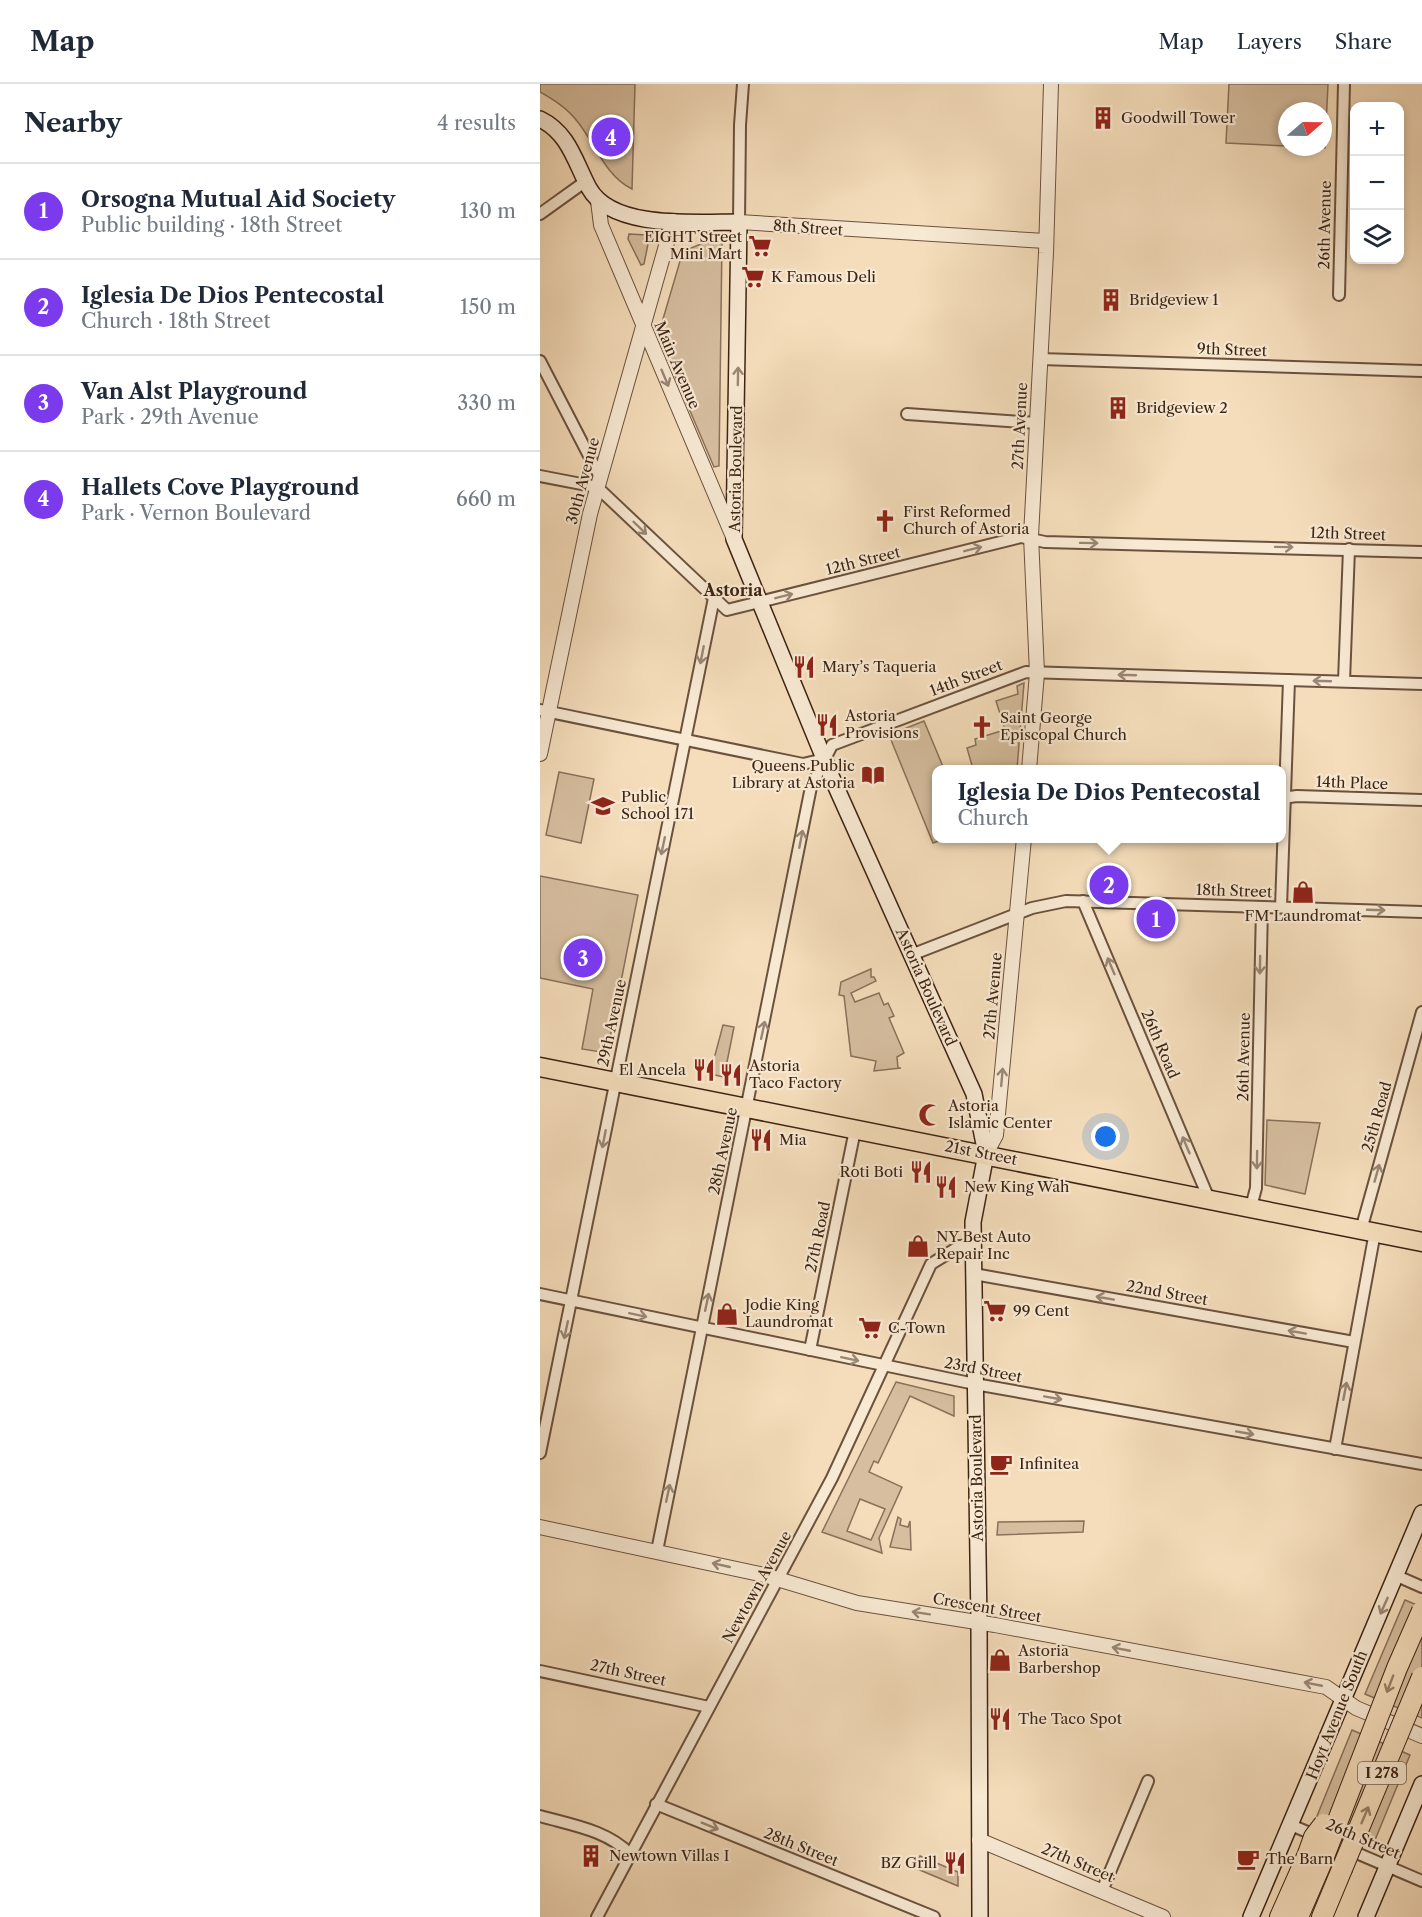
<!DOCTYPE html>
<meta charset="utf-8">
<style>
body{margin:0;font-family:"Libre Caslon Text",serif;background:#f6f6f7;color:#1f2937}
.controls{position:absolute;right:18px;top:18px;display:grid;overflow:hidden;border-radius:12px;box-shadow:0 3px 9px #0003}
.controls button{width:54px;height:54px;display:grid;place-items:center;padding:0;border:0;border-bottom:2px solid #e0e1e3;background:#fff;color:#1f2937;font:30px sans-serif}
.compass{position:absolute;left:738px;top:18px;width:54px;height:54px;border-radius:50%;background:#fff;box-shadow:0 3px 9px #0003;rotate:70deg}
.you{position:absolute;left:566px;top:1053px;width:21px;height:21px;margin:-15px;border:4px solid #fff;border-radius:50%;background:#1a73e8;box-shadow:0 0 0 9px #1a73e833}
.badge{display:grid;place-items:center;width:39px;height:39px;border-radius:50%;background:#7c3aed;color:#fff;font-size:20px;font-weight:700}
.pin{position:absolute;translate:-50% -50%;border:3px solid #fff;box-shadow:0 2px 6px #0006}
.popup{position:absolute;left:392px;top:681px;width:354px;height:78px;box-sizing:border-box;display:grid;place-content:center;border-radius:12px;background:#fff;filter:drop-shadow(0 2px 4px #0005);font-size:20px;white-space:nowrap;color:#747a83}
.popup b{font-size:22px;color:#1f2937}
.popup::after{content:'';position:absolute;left:50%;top:100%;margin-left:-12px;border:12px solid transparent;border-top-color:#fff}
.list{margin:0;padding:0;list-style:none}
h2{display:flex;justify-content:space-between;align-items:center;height:78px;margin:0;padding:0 24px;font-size:26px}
h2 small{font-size:20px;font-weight:400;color:#747a83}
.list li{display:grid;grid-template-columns:39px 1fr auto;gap:18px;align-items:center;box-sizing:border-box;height:96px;padding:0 24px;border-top:2px solid #e0e1e3}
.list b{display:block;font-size:22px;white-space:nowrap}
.list p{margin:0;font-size:20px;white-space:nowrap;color:#747a83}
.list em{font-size:20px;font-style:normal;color:#747a83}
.icon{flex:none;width:33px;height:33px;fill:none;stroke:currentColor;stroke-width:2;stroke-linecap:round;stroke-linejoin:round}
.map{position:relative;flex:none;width:882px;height:1833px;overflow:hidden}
header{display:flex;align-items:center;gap:36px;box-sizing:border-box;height:84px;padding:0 30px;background:#fff;border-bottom:2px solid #e0e1e3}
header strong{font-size:28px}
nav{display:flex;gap:33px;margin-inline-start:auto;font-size:21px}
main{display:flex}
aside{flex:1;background:#fff}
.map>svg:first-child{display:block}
.green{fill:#d6be9f;stroke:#8a715a;stroke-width:1.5;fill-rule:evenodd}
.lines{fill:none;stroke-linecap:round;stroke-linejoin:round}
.minor-casing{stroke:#6b523e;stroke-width:14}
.tertiary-casing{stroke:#6b523e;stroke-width:16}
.secondary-casing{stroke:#3d2414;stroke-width:18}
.primary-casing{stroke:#3d2414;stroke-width:21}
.motorway-casing{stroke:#3d2414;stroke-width:22}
.minor{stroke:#f8e9d3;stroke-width:10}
.tertiary{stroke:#f8e9d3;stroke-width:14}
.secondary{stroke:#f8e9d3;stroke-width:15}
.primary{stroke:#f5ddbb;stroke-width:18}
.motorway{stroke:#f5ddbb;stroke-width:20}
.motorway-bridge-casing{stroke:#3d2414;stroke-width:22;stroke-linecap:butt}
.motorway-bridge{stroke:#f5ddbb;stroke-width:20}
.oneway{stroke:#9a8674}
.oneway2{stroke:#998068}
.labels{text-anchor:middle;stroke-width:4.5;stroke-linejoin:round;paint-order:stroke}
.shield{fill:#f8e9d3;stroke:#755f4d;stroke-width:1.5}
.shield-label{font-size:14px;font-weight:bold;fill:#3d2414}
.poi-label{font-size:15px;fill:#3d2414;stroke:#f8e9d3;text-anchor:start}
.street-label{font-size:15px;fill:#3d2414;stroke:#f8e9d3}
.neighbourhood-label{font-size:16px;font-weight:bold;fill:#3d2414;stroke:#f8e9d3}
</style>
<header>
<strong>Map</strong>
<nav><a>Map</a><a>Layers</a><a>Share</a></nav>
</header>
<main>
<aside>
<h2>Nearby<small>4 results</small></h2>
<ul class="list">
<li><span class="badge">1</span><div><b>Orsogna Mutual Aid Society</b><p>Public building · 18th Street</p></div><em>130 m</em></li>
<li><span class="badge">2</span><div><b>Iglesia De Dios Pentecostal</b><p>Church · 18th Street</p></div><em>150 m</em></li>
<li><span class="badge">3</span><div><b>Van Alst Playground</b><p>Park · 29th Avenue</p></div><em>330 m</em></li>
<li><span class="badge">4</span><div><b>Hallets Cove Playground</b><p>Park · Vernon Boulevard</p></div><em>660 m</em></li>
</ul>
</aside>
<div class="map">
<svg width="882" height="1833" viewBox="0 0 882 1833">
<rect width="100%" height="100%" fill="#f5ddbb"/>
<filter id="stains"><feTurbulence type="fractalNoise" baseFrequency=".00333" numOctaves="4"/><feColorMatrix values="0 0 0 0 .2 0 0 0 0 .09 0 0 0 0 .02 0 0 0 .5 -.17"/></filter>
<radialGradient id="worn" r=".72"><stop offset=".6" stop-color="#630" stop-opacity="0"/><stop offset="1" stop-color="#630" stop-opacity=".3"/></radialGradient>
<g class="green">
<path d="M0,0h95l-3,105c-27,-13 -37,-46 -55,-68 -10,-13 -23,-21 -37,-29z"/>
<path d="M689,0h99l-3,64 -20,-1h18v-36h-36v35l-61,-3z"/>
<path d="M89,150l18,1 2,4 -5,25 -3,1 -13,-26z"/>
<path d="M168,157h14l-3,225 -5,1 -56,-131 22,-75 11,-13z"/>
<path d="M484,599l-7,86h-44l-6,-21 9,-3 -1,-6 26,-8 1,3 4,-1 -10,-32 22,-7 -1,-8z"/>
<path d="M384,637l20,48 -8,1v68l8,1 -11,4 -44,-108z"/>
<path d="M19,688l35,7 -13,64 -35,-8z"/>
<path d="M0,792l98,19 -31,158 -25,-4 11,-60 -53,-11z"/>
<path d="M331,885v8h3l2,4 -25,12 4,9 24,-9 5,12 4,-2 6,13 -5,2 15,35 -7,4 1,11h3l-27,3 2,-10 -25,-5 -7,-60 -5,-1 2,-13z"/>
<path d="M183,941l11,2 -10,50 -14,-3z"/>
<path d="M727,1036l53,3 -15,71 -40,-9z"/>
<path d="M356,1298l58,14v20l-44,-20 -32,67 -4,-2 -5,11 33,15 -23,51 3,15 -60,-21zM320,1415l25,10 -14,31 -24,-9z"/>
<path d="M358,1433l3,2 -1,6 8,2 2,-6 1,29 -21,-3z"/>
<path d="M544,1437l-1,11 -86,3 1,-13z"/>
<path d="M865,1516l17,7v111l-57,-24z"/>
<path d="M812,1646l58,25 -35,85 -58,-24z"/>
<path d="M380,1772l38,16v14l-43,-18z"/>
</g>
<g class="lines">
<g class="minor-casing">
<g id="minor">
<path d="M0,130l46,-33"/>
<path d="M199,138l1,-97 3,-41"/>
<path d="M799,211l5,-211"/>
<path d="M500,275l382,12"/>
<path d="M0,277l60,116"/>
<path d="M367,330l130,9"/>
<path d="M0,392l57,11 130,123 294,-73 24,5 377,10"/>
<path d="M804,597l5,-132"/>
<path d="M0,626l263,54 21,-5"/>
<path d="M742,714l15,-2 125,4"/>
<path d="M543,817l126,298"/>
<path d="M741,823l8,-227"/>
<path d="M371,871l121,-47 34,-7 356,11"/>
<path d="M711,1123l5,-19 6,-281"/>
<path d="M821,1146l61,-218"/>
<path d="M434,1190l380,68"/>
<path d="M0,1210l435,90 447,80"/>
<path d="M270,1266l45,-220"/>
<path d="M795,1365l40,-217"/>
<path d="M0,1369l174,-855"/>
<path d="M117,1467l154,-764 21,-42 194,-73 396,12"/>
<path d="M857,1492l25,11"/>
<path d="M0,1587l169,36"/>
<path d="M116,1720l278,113"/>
<path d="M0,1732c31,9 67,14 90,38"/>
<path d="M751,1741l131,56"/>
<path d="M562,1807l46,-110"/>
<path d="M57,1833l235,-439 99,-214 29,-18 13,-1"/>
</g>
</g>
<g class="tertiary-casing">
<g id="tertiary">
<path d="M58,117l3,24 133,314"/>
<path d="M199,138l307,19"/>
<path d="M0,670l50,-240 83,-293"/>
<path d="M489,686l8,-97 -6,-137 15,-283 5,-169"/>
<path d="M446,1070l10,-19 28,-297"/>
<path d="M0,1443l224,48 93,28 138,22 331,62 30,21 66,28"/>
<path d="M439,1756l184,77"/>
</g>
</g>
<g class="secondary-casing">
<g id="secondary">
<path d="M0,35c29,14 35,43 49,69 23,42 108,34 150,34l-5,317 98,239 142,316 12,60 -13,68 6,401 1,294"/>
<path d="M711,1833l171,-404"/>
<path d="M826,1833l56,-133"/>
</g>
</g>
<g class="primary-casing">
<path id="primary" d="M0,983l882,175"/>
</g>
<g class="motorway-casing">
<g id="motorway">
<path d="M740,1833l28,-63"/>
<path d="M758,1833l25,-58"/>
<path d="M782,1833l20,-48"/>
</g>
</g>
<use href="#minor" class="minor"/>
<use href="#tertiary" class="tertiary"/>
<use href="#secondary" class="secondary"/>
<use href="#primary" class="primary"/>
<use href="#motorway" class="motorway"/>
<g class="motorway-bridge-casing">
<g id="motorway-bridge">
<path d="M768,1770l6,-17 10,-13"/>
<path d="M783,1775l74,-191 25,-57"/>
<path d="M802,1785l80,-192"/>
</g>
</g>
<use href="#motorway-bridge" class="motorway-bridge"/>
</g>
<defs><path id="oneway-shaft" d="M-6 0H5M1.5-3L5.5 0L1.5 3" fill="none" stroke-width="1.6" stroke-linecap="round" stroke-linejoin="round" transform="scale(1.5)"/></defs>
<g class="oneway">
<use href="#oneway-shaft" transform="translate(198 292) rotate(-89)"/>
<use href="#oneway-shaft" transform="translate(125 294) rotate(67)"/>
<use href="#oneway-shaft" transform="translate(100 444) rotate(44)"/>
<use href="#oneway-shaft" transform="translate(549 459) rotate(1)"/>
<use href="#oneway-shaft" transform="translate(744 463) rotate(1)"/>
<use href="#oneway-shaft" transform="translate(433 465) rotate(-14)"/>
<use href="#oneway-shaft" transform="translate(244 512) rotate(-14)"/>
<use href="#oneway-shaft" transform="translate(162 571) rotate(101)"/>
<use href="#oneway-shaft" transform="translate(587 591) rotate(-178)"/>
<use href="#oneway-shaft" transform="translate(782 597) rotate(-178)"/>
<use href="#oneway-shaft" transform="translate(261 755) rotate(-79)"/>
<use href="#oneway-shaft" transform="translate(123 762) rotate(102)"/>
<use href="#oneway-shaft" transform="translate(836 826) rotate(2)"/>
<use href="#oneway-shaft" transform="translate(720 881) rotate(91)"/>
<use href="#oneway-shaft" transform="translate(571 882) rotate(-113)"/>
<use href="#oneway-shaft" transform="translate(223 946) rotate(-78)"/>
<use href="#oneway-shaft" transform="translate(462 993) rotate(-85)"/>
<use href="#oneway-shaft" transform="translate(64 1055) rotate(101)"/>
<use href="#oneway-shaft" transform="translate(646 1061) rotate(-113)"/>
<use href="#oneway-shaft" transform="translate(717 1076) rotate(91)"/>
<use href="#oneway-shaft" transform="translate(837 1089) rotate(-74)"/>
<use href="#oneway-shaft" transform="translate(565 1214) rotate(-170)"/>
<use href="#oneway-shaft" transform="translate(167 1218) rotate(-78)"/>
<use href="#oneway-shaft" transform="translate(98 1231) rotate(12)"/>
<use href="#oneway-shaft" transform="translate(26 1246) rotate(102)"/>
<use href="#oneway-shaft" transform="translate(757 1248) rotate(-170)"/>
<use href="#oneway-shaft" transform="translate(310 1275) rotate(12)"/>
<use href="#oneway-shaft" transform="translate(805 1307) rotate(-79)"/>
<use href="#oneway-shaft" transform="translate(513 1314) rotate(10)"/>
<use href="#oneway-shaft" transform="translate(705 1349) rotate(10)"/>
<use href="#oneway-shaft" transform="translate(128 1409) rotate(-78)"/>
<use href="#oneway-shaft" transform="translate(181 1481) rotate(-167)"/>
<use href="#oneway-shaft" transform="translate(844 1522) rotate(114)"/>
<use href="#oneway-shaft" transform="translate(381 1529) rotate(-171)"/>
<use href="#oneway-shaft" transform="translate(581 1565) rotate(-169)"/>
<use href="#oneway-shaft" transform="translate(773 1600) rotate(-169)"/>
<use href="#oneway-shaft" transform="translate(170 1742) rotate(22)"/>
</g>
<g class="oneway2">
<use href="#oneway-shaft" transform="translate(850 1600) rotate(111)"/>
<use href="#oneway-shaft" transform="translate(825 1731) rotate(-67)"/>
</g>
<defs>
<g id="building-bare" transform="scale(1.8)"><path d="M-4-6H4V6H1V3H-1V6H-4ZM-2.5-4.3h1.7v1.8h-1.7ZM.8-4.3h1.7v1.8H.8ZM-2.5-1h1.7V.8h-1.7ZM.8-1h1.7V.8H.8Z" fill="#8f2418" stroke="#f8e9d3" stroke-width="2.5" paint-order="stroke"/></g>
<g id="supermarket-bare" transform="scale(1.8)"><path d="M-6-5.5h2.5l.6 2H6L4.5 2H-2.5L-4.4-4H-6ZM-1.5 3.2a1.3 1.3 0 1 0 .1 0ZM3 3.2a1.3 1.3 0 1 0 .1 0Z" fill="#8f2418" stroke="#f8e9d3" stroke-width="2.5" paint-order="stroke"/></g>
<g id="church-bare" transform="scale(1.8)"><path d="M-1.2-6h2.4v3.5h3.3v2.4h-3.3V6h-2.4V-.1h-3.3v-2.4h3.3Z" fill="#8f2418" stroke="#f8e9d3" stroke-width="2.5" paint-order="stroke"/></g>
<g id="restaurant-bare" transform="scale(1.8)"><path d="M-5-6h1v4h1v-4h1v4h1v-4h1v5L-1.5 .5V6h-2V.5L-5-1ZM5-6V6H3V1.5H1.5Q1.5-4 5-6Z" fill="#8f2418" stroke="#f8e9d3" stroke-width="2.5" paint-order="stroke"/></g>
<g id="library-bare" transform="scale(1.8)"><path d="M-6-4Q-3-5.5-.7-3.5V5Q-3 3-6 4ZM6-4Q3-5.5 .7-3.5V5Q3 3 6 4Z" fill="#8f2418" stroke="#f8e9d3" stroke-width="2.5" paint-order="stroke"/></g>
<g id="school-bare" transform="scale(1.8)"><path d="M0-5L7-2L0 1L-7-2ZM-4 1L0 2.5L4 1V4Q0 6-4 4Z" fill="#8f2418" stroke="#f8e9d3" stroke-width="2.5" paint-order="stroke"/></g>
<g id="shop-bare" transform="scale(1.8)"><path d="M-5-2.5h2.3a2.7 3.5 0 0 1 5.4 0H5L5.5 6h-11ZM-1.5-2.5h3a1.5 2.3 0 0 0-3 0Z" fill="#8f2418" stroke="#f8e9d3" stroke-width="2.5" paint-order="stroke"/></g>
<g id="mosque-bare" transform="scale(1.8)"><path d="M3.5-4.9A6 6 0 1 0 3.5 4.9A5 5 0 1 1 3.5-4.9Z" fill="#8f2418" stroke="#f8e9d3" stroke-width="2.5" paint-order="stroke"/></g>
<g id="cafe-bare" transform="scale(1.8)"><path d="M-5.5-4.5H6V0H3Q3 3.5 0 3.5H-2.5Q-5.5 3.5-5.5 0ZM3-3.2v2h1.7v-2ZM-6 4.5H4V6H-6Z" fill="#8f2418" stroke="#f8e9d3" stroke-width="2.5" paint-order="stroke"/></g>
</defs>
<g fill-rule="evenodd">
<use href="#building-bare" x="563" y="34"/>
<use href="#supermarket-bare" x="220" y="162"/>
<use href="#supermarket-bare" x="213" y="193"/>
<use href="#building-bare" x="571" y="216"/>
<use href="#building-bare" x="578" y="324"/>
<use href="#church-bare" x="345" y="437"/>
<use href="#restaurant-bare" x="264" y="583"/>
<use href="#restaurant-bare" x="287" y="641"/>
<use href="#church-bare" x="442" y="643"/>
<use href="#library-bare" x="333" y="691"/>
<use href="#school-bare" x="63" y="722"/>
<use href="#shop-bare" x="763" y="808"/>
<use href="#restaurant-bare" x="164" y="986"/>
<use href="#restaurant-bare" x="191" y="991"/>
<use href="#mosque-bare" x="390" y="1031"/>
<use href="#restaurant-bare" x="221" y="1056"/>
<use href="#restaurant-bare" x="381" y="1088"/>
<use href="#restaurant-bare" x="406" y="1103"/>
<use href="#shop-bare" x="378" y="1162"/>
<use href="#supermarket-bare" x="455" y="1227"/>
<use href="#shop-bare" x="187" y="1230"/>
<use href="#supermarket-bare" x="330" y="1244"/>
<use href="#cafe-bare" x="461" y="1380"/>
<use href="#shop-bare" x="460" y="1576"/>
<use href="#restaurant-bare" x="460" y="1635"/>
<use href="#building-bare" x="51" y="1772"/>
<use href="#cafe-bare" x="708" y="1775"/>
<use href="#restaurant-bare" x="415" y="1779"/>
</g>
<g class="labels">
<rect class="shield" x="818" y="1678" width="48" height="22" rx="4.5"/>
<g class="shield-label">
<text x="842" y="1694">I 278</text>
</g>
<g class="poi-label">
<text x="581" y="39">Goodwill Tower</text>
<text x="202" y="158" text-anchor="end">EIGHT Street<tspan x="202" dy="17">Mini Mart</tspan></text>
<text x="231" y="198">K Famous Deli</text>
<text x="589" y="221">Bridgeview 1</text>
<text x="596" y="329">Bridgeview 2</text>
<text x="363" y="433">First Reformed<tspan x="363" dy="17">Church of Astoria</tspan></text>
<text x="282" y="588">Mary’s Taqueria</text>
<text x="305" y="637">Astoria<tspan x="305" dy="17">Provisions</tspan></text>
<text x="460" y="639">Saint George<tspan x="460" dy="17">Episcopal Church</tspan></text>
<text x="315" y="687" text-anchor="end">Queens Public<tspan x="315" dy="17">Library at Astoria</tspan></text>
<text x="81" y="718">Public<tspan x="81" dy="17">School 171</tspan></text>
<text x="763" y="837" text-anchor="middle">FM Laundromat</text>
<text x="209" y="987">Astoria<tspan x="209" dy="17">Taco Factory</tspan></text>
<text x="146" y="991" text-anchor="end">El Ancela</text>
<text x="408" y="1027">Astoria<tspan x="408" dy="17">Islamic Center</tspan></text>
<text x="239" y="1061">Mia</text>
<text x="363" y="1093" text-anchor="end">Roti Boti</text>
<text x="424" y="1108">New King Wah</text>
<text x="396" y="1158">NY Best Auto<tspan x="396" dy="17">Repair Inc</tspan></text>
<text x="205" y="1226">Jodie King<tspan x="205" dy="17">Laundromat</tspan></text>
<text x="473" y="1232">99 Cent</text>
<text x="348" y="1249">C-Town</text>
<text x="479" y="1385">Infinitea</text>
<text x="478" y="1572">Astoria<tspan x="478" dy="17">Barbershop</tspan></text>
<text x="478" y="1640">The Taco Spot</text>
<text x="69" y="1777">Newtown Villas I</text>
<text x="726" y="1780">The Barn</text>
<text x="397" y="1784" text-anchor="end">BZ Grill</text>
</g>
<g class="street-label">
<text transform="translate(785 141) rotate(-89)" y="5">26th Avenue</text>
<text transform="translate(268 144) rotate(4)" y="5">8th Street</text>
<text transform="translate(692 266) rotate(2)" y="5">9th Street</text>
<text transform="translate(137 281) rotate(67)" y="5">Main Avenue</text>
<text transform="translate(480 342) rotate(-87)" y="5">27th Avenue</text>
<text transform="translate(196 385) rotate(-89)" y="5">Astoria Boulevard</text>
<text transform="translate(43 397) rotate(-75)" y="5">30th Avenue</text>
<text transform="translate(808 450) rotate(2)" y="5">12th Street</text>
<text transform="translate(323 477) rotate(-14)" y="5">12th Street</text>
<text transform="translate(426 594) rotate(-21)" y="5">14th Street</text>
<text transform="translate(812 699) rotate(2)" y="5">14th Place</text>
<text transform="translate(694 807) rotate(2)" y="5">18th Street</text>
<text transform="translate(386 903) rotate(66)" y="5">Astoria Boulevard</text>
<text transform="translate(453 912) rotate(-85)" y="5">27th Avenue</text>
<text transform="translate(72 939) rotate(-78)" y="5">29th Avenue</text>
<text transform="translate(620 960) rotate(67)" y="5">26th Road</text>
<text transform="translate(704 973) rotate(-89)" y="5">26th Avenue</text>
<text transform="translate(837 1033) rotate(-74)" y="5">25th Road</text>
<text transform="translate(183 1067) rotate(-78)" y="5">28th Avenue</text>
<text transform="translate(441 1069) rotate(11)" y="5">21st Street</text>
<text transform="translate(278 1153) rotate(-78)" y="5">27th Road</text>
<text transform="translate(627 1209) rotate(10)" y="5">22nd Street</text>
<text transform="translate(443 1286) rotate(11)" y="5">23rd Street</text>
<text transform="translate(437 1394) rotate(-91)" y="5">Astoria Boulevard</text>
<text transform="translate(217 1503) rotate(-61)" y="5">Newtown Avenue</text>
<text transform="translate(447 1524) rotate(10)" y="5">Crescent Street</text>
<text transform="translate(88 1589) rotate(12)" y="5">27th Street</text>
<text transform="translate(797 1631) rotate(-68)" y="5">Hoyt Avenue South</text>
<text transform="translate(823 1755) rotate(23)" y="5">26th Street</text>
<text transform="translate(261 1763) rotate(22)" y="5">28th Street</text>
<text transform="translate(538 1779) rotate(23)" y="5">27th Street</text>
</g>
<g class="neighbourhood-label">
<text x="193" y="512">Astoria</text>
</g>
</g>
<rect width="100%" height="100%" filter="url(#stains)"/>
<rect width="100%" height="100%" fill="url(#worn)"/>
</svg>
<div class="controls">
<button>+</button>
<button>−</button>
<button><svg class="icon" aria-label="layers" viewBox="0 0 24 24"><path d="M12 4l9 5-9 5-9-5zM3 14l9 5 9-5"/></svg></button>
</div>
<svg class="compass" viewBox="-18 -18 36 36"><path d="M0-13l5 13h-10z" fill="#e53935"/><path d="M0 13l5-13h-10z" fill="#747a83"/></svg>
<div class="you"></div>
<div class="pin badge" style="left:616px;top:835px">1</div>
<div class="pin badge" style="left:569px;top:801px">2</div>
<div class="popup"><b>Iglesia De Dios Pentecostal</b>Church</div>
<div class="pin badge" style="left:43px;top:874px">3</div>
<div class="pin badge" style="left:71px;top:53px">4</div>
</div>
</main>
